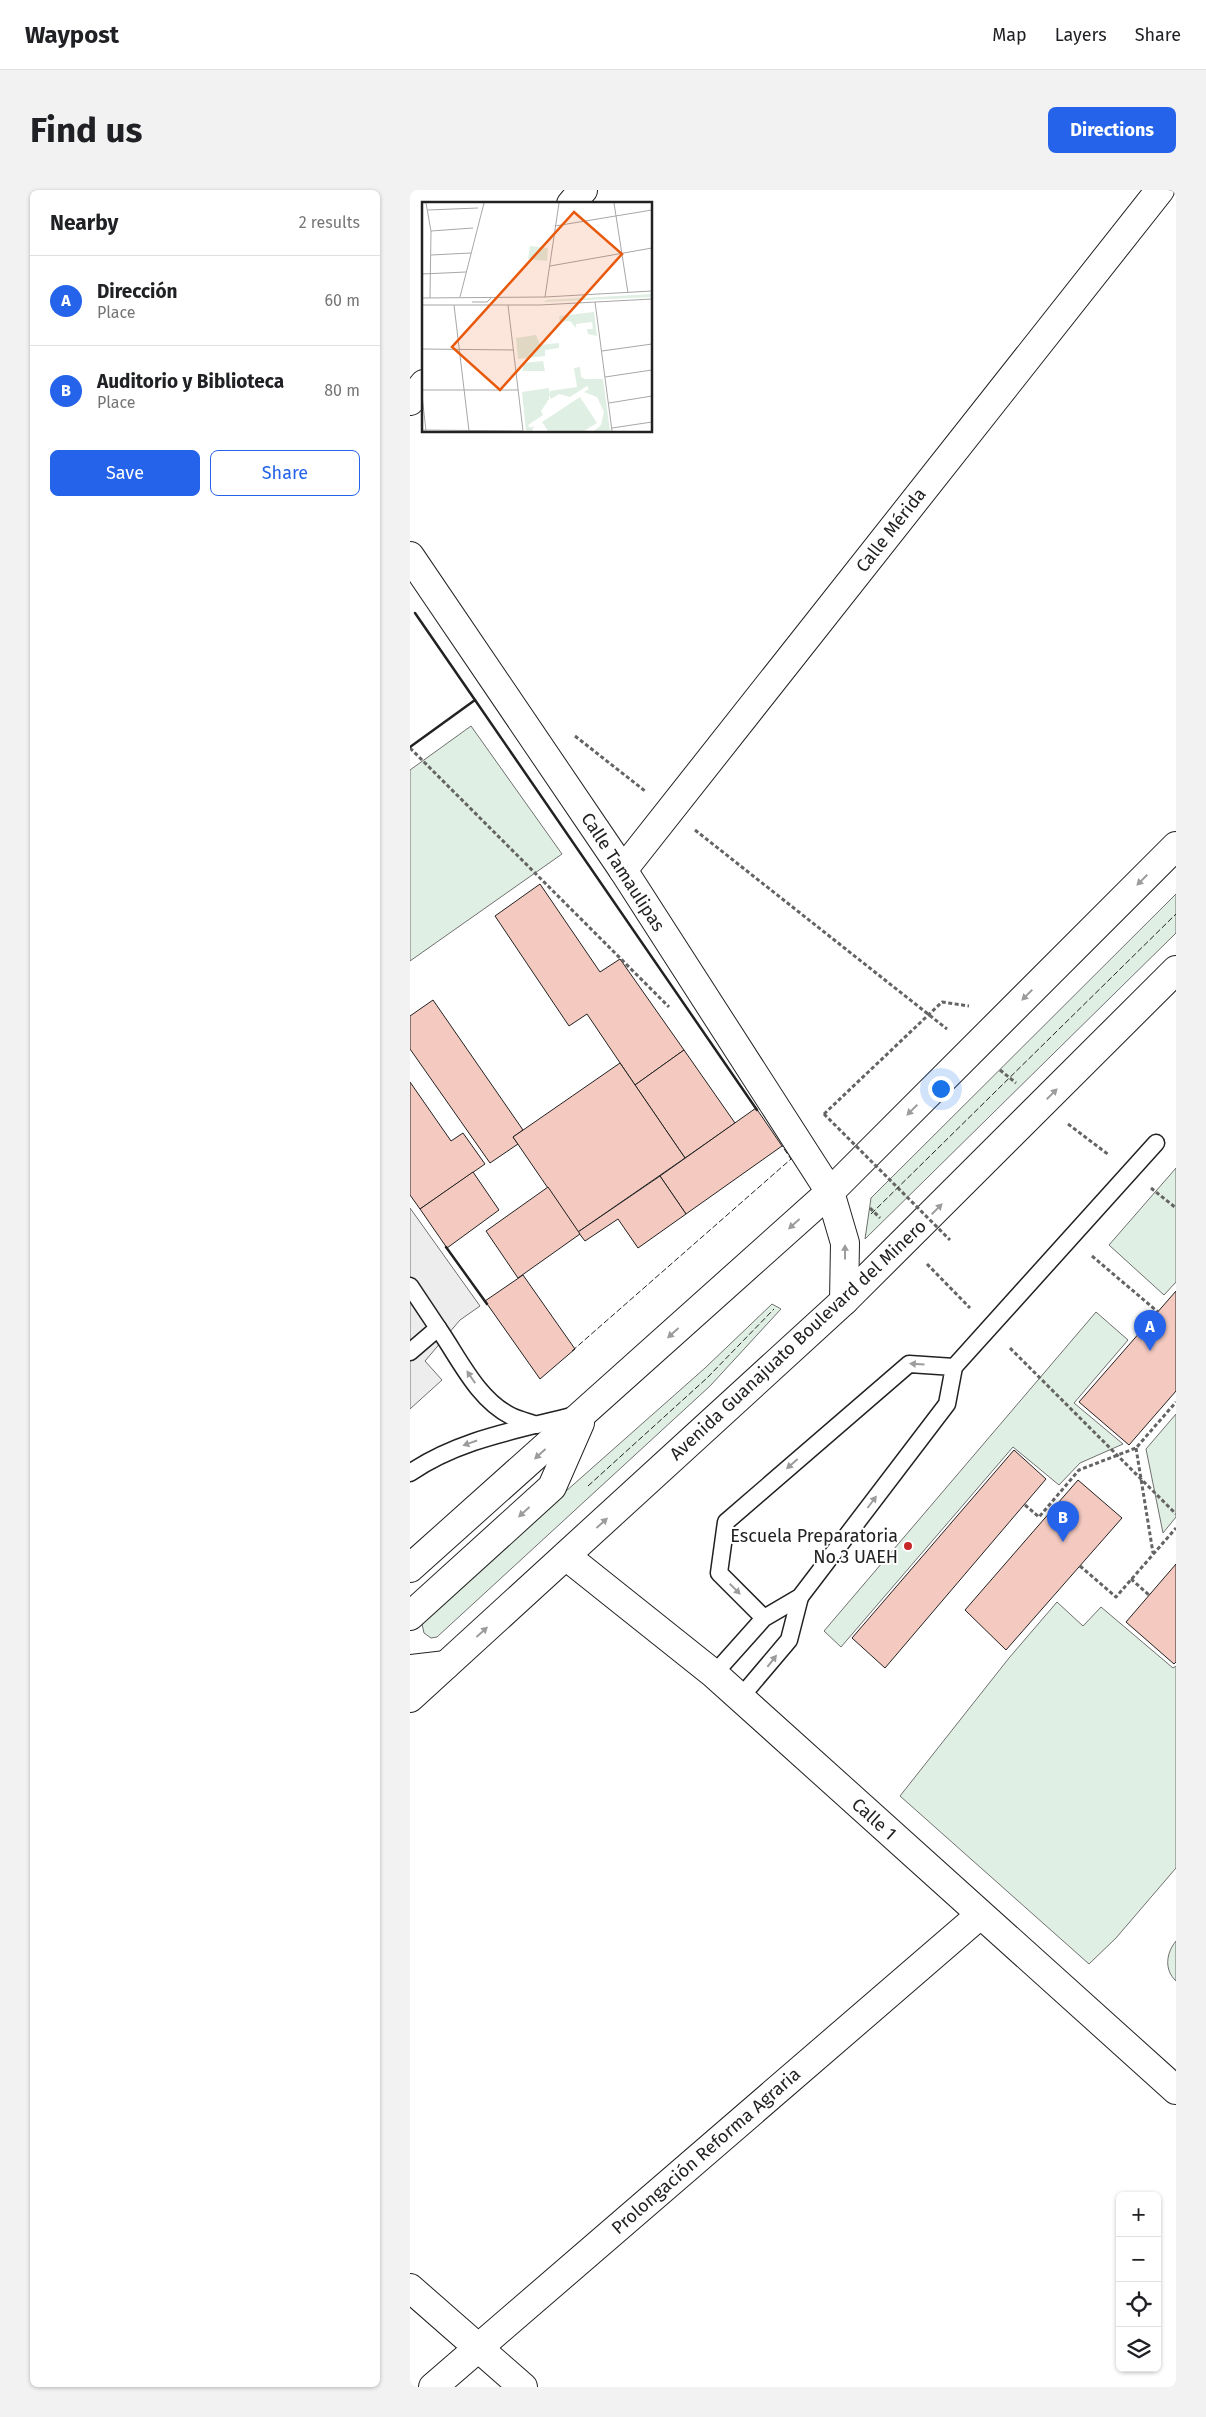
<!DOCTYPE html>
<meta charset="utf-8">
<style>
body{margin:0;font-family:"Fira Sans",sans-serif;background:#f2f2f2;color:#202124}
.controls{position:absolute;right:15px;bottom:15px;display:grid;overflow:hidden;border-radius:8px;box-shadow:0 1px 4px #0004}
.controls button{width:45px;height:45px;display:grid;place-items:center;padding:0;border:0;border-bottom:1px solid #e0e0e0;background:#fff;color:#202124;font:25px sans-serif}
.you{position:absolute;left:530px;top:898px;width:18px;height:18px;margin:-12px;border:4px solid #fff;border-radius:50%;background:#1a73e8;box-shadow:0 0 0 8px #1a73e833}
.badge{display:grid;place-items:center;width:32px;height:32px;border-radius:50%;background:#2563eb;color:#fff;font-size:16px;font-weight:700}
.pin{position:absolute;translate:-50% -41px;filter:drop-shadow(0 1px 2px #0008)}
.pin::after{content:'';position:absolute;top:26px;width:18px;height:15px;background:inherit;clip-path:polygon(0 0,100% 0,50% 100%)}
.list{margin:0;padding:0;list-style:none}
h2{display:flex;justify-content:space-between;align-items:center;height:65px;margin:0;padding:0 20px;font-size:21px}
h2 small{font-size:16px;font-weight:400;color:#757577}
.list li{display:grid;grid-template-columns:32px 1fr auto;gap:15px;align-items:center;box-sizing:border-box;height:90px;padding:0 20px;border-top:1px solid #e0e0e0}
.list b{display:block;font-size:19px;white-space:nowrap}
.list p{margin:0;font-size:16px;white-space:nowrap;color:#757577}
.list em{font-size:16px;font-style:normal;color:#757577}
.actions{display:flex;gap:10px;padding:15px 20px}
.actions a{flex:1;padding:11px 0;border:1px solid #2563eb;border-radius:8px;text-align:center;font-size:18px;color:#2563eb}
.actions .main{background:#2563eb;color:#fff}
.icon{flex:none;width:28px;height:28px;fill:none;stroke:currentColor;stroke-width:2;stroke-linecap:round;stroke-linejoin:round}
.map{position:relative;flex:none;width:766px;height:2197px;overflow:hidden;border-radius:8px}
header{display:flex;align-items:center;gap:30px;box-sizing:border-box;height:70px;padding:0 25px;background:#fff;border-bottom:1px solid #e0e0e0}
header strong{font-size:24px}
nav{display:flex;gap:28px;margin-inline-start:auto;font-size:18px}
.intro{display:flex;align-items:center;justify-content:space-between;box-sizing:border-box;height:120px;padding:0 30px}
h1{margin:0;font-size:35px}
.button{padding:12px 22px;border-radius:8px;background:#2563eb;color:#fff;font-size:18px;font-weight:700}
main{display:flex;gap:30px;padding:0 30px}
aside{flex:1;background:#fff;border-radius:8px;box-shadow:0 1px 4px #0004}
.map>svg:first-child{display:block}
.green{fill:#e0efe3;stroke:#6f6f6f}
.parking{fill:#ededed;stroke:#6f6f6f}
.building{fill:#f3c9c0;stroke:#222}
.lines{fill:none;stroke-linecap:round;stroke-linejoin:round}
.service-casing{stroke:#222;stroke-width:19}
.minor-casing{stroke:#222;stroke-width:30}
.primary-casing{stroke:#222;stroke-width:30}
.path{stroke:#646464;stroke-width:3;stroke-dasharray:4 2.5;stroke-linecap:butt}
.service{stroke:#fff;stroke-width:16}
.minor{stroke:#fff;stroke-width:28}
.primary{stroke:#fff;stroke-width:28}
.path-bridge{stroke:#646464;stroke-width:3;stroke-dasharray:4 2.5;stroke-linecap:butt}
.fence{stroke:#222;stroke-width:1;stroke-dasharray:6 2.5;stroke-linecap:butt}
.wall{stroke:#222;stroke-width:2.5}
.oneway{fill:#9c9c9c}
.poi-dot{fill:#c62828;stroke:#fff;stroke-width:2}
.labels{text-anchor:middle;stroke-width:4;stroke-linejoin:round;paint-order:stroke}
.street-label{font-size:18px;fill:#222;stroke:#fff}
.poi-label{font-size:18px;fill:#222;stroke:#fff;text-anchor:end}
.inset-road{fill:none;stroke:#a7a7a7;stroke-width:1}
.view{fill:#e8590c;fill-opacity:0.15;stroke:#e8590c;stroke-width:2.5}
.inset-edge{fill:none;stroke:#222;stroke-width:2.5}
</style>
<header>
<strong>Waypost</strong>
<nav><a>Map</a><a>Layers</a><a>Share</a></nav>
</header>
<div class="intro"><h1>Find us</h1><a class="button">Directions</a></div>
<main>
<aside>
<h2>Nearby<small>2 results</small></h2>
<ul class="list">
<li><span class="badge">A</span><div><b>Dirección</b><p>Place</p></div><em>60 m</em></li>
<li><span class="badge">B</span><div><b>Auditorio y Biblioteca</b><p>Place</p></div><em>80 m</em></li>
</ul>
<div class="actions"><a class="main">Save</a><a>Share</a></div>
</aside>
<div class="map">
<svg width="766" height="2197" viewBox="0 0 766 2197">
<rect width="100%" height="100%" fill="#fff"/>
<g class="green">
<path d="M61,536l91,128 -152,107v-191z"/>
<path d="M766,704v39l-311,306 6,-41z"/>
<path d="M766,978v114l-12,13 -55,-50z"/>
<path d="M362,1114l9,5 -71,77 -273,251 -6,1 -7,-5 -2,-9 3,-8 280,-248z"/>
<path d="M686,1122l32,28 -54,63 49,41 -43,19 -21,22 -46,-38 -172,200 -17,-16z"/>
<path d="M766,1224v103l-13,16 -17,-84z"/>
<path d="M647,1412l26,24 18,-19 72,61 3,-2v202l-60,70 -27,26 -189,-168 109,-138z"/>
<path d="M766,1751v40c-12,-11 -10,-28 0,-40z"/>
</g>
<path class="parking" d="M0,1018l70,98 -20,14 -35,41 17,19 -32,29z"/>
<g class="building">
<path d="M130,694l60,88 20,-13 64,91 -49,35 -48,-71 -18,12 -74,-110z"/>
<path d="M23,810l90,130 -10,7 5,7 -28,19 -80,-114v-33z"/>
<path d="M274,860l51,73 -50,35 -50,-73z"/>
<path d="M210,873l65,95 -107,74 -65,-95z"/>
<path d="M0,892l41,59 12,-8 22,31 -65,45 -10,-14z"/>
<path d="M346,918l26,38 -96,68 -26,-38z"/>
<path d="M63,982l26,38 -52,38 -27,-39z"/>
<path d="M250,986l26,38 -48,34 -20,-29 -33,22 -7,-9z"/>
<path d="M138,997l32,47 -62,44 -32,-47z"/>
<path d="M113,1085l52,74 -35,30 -55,-78z"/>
<path d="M766,1101v100l-47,54 -50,-43z"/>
<path d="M604,1260l32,29 -161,189 -33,-30z"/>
<path d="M668,1290l44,38 -116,132 -41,-40z"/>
<path d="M766,1374v98l-2,2 -48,-42z"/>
</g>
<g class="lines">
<g class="service-casing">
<g id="service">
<path d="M0,1096l28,42 -28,24"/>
<path d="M28,1138c21,30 39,71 73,88 8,4 18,6 26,9"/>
<path d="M544,1177l202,-224"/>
<path d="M0,1283c49,-34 109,-43 165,-58"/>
<path d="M304,1484l50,-56 36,-21 147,-193 7,-37 -45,-3 -183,158 -7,51 45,45"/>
<path d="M330,1508l49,-58 11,-43"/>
</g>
</g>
<g class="minor-casing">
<g id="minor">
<path d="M161,14l12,-14"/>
<path d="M0,211l14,-17"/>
<path d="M0,366l213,314 207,322"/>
<path d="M213,680l537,-680"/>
<path d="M156,1366l148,118 462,416"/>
<path d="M0,2098l113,99"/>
<path d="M23,2197l547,-472"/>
</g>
</g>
<g class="primary-casing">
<g id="primary">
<path d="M420,1002l15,51 -1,58"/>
<path d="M0,1378l420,-376 346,-346"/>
<path d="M0,1426l142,-129 28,-64"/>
<path d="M0,1479l36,-4"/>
<path d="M0,1508l434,-397 332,-331"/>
</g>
</g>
<g class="path">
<path d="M165,546l70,55"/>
<path d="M0,558l259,259"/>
<path d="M285,640l252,199"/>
<path d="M590,880l16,13"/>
<path d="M414,924l118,-112 27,4"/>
<path d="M658,934l41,31"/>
<path d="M741,998l25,20"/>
<path d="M460,1018l10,10"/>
<path d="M682,1066l66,56"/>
<path d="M517,1074l43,44"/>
<path d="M600,1158l166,166"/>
<path d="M726,1258l17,105"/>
<path d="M615,1315l14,12 40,-47 57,-22 40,-46"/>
<path d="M670,1376l36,31 60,-69"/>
<path d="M721,1389l18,16"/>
</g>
<use href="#service" class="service"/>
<use href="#minor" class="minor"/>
<use href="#primary" class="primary"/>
<path class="path-bridge" d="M414,924l126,126"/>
<g class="fence">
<path d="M461,1024l305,-300"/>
<path d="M162,1161l219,-192 -9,-13"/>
<path d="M178,1296l119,-108 67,-69"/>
</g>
<g class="wall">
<path d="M5,423l60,87"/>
<path d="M0,557l65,-47 282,410"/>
<path d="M36,1057l41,57"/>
</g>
</g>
<defs><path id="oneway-solid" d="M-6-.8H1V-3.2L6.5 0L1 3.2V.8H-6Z" transform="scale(1.25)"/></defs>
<g class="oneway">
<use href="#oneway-solid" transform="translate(732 690) rotate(135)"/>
<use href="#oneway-solid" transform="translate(617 805) rotate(135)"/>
<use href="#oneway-solid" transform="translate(642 904) rotate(-45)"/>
<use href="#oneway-solid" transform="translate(502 920) rotate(135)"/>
<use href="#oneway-solid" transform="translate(527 1019) rotate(-45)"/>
<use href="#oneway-solid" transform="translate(384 1034) rotate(138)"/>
<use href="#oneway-solid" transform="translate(435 1062) rotate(-90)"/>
<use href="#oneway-solid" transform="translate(263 1143) rotate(138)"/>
<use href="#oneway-solid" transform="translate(507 1174) rotate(-176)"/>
<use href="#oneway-solid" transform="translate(61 1187) rotate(-124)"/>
<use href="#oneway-solid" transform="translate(60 1253) rotate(161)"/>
<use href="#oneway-solid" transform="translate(130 1264) rotate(138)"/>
<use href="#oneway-solid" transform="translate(382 1274) rotate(139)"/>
<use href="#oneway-solid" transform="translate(462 1312) rotate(-53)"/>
<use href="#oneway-solid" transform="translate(114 1322) rotate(138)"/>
<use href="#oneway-solid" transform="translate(192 1333) rotate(-42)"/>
<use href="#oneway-solid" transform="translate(325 1399) rotate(45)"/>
<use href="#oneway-solid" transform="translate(72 1442) rotate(-42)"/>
<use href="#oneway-solid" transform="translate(362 1471) rotate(-52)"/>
</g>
<circle class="poi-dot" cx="498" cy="1356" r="5"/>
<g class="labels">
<g class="street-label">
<text transform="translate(481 340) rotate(-52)" y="6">Calle Mérida</text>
<text transform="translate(213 682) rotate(57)" y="6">Calle Tamaulipas</text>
<text transform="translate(388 1150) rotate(-43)" y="6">Avenida Guanajuato Boulevard del Minero</text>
<text transform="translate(464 1629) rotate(42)" y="6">Calle 1</text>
<text transform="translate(296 1961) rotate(-41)" y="6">Prolongación Reforma Agraria</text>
</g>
<g class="poi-label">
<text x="488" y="1352">Escuela Preparatoria<tspan x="488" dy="21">No.3 UAEH</tspan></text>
</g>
</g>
<g transform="translate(12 12)">
<rect width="230" height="230" fill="#fff"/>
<path d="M108,44l18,2 -1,13 -19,-2zM230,92v3l-108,5 3,-2zM172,110l3,24 -9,-2 -1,-5h6l-1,-7 -16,2v4l-6,-7 -10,1 -1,-6zM114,133l4,10 19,-2v5l-14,2v6l-27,3 -2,-21zM121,159l2,10h-22v-8zM158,165l1,10 4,2h18l7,52h-16l7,-6 3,-13 -7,-15 -13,-5 5,-3 -2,-3 -17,11 -11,-3 -8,5 -2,-4 1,-4 27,-4 -3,-19zM127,186v11l-8,12 2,4 -15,10 2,3 4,-2 -2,5h-6l-4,-39zM158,195l17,26 -13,8h-36l-6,-9z" fill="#e0efe3"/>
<path class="inset-road" d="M4,1l5,28 -1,67M192,1l14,90M6,8l50,-2M133,24l97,-16M9,29l42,-3M9,53l40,-2M128,64l102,-18M0,72l44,-2M38,95l24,-94M123,95l14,-94M0,96l123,-1 107,-6M50,100h15l5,-5M173,100l17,129M0,103h118l112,-6M32,103l15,126M86,103l15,126M0,147l92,1M180,149l50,-7M183,175l47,-7M0,188h96M0,193l4,36M187,201l43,-7M190,226l40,-6M0,228l101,1"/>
<path class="view" d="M152,10l48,42 -122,136 -48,-43z"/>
<rect width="230" height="230" class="inset-edge"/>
</g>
</svg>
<div class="controls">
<button>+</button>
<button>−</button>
<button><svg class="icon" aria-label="locate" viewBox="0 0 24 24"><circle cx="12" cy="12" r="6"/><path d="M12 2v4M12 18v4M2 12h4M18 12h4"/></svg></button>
<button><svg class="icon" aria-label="layers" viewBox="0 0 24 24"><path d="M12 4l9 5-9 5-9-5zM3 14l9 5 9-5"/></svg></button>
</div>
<div class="you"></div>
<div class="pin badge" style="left:740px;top:1161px">A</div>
<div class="pin badge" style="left:653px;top:1352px">B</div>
</div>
</main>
